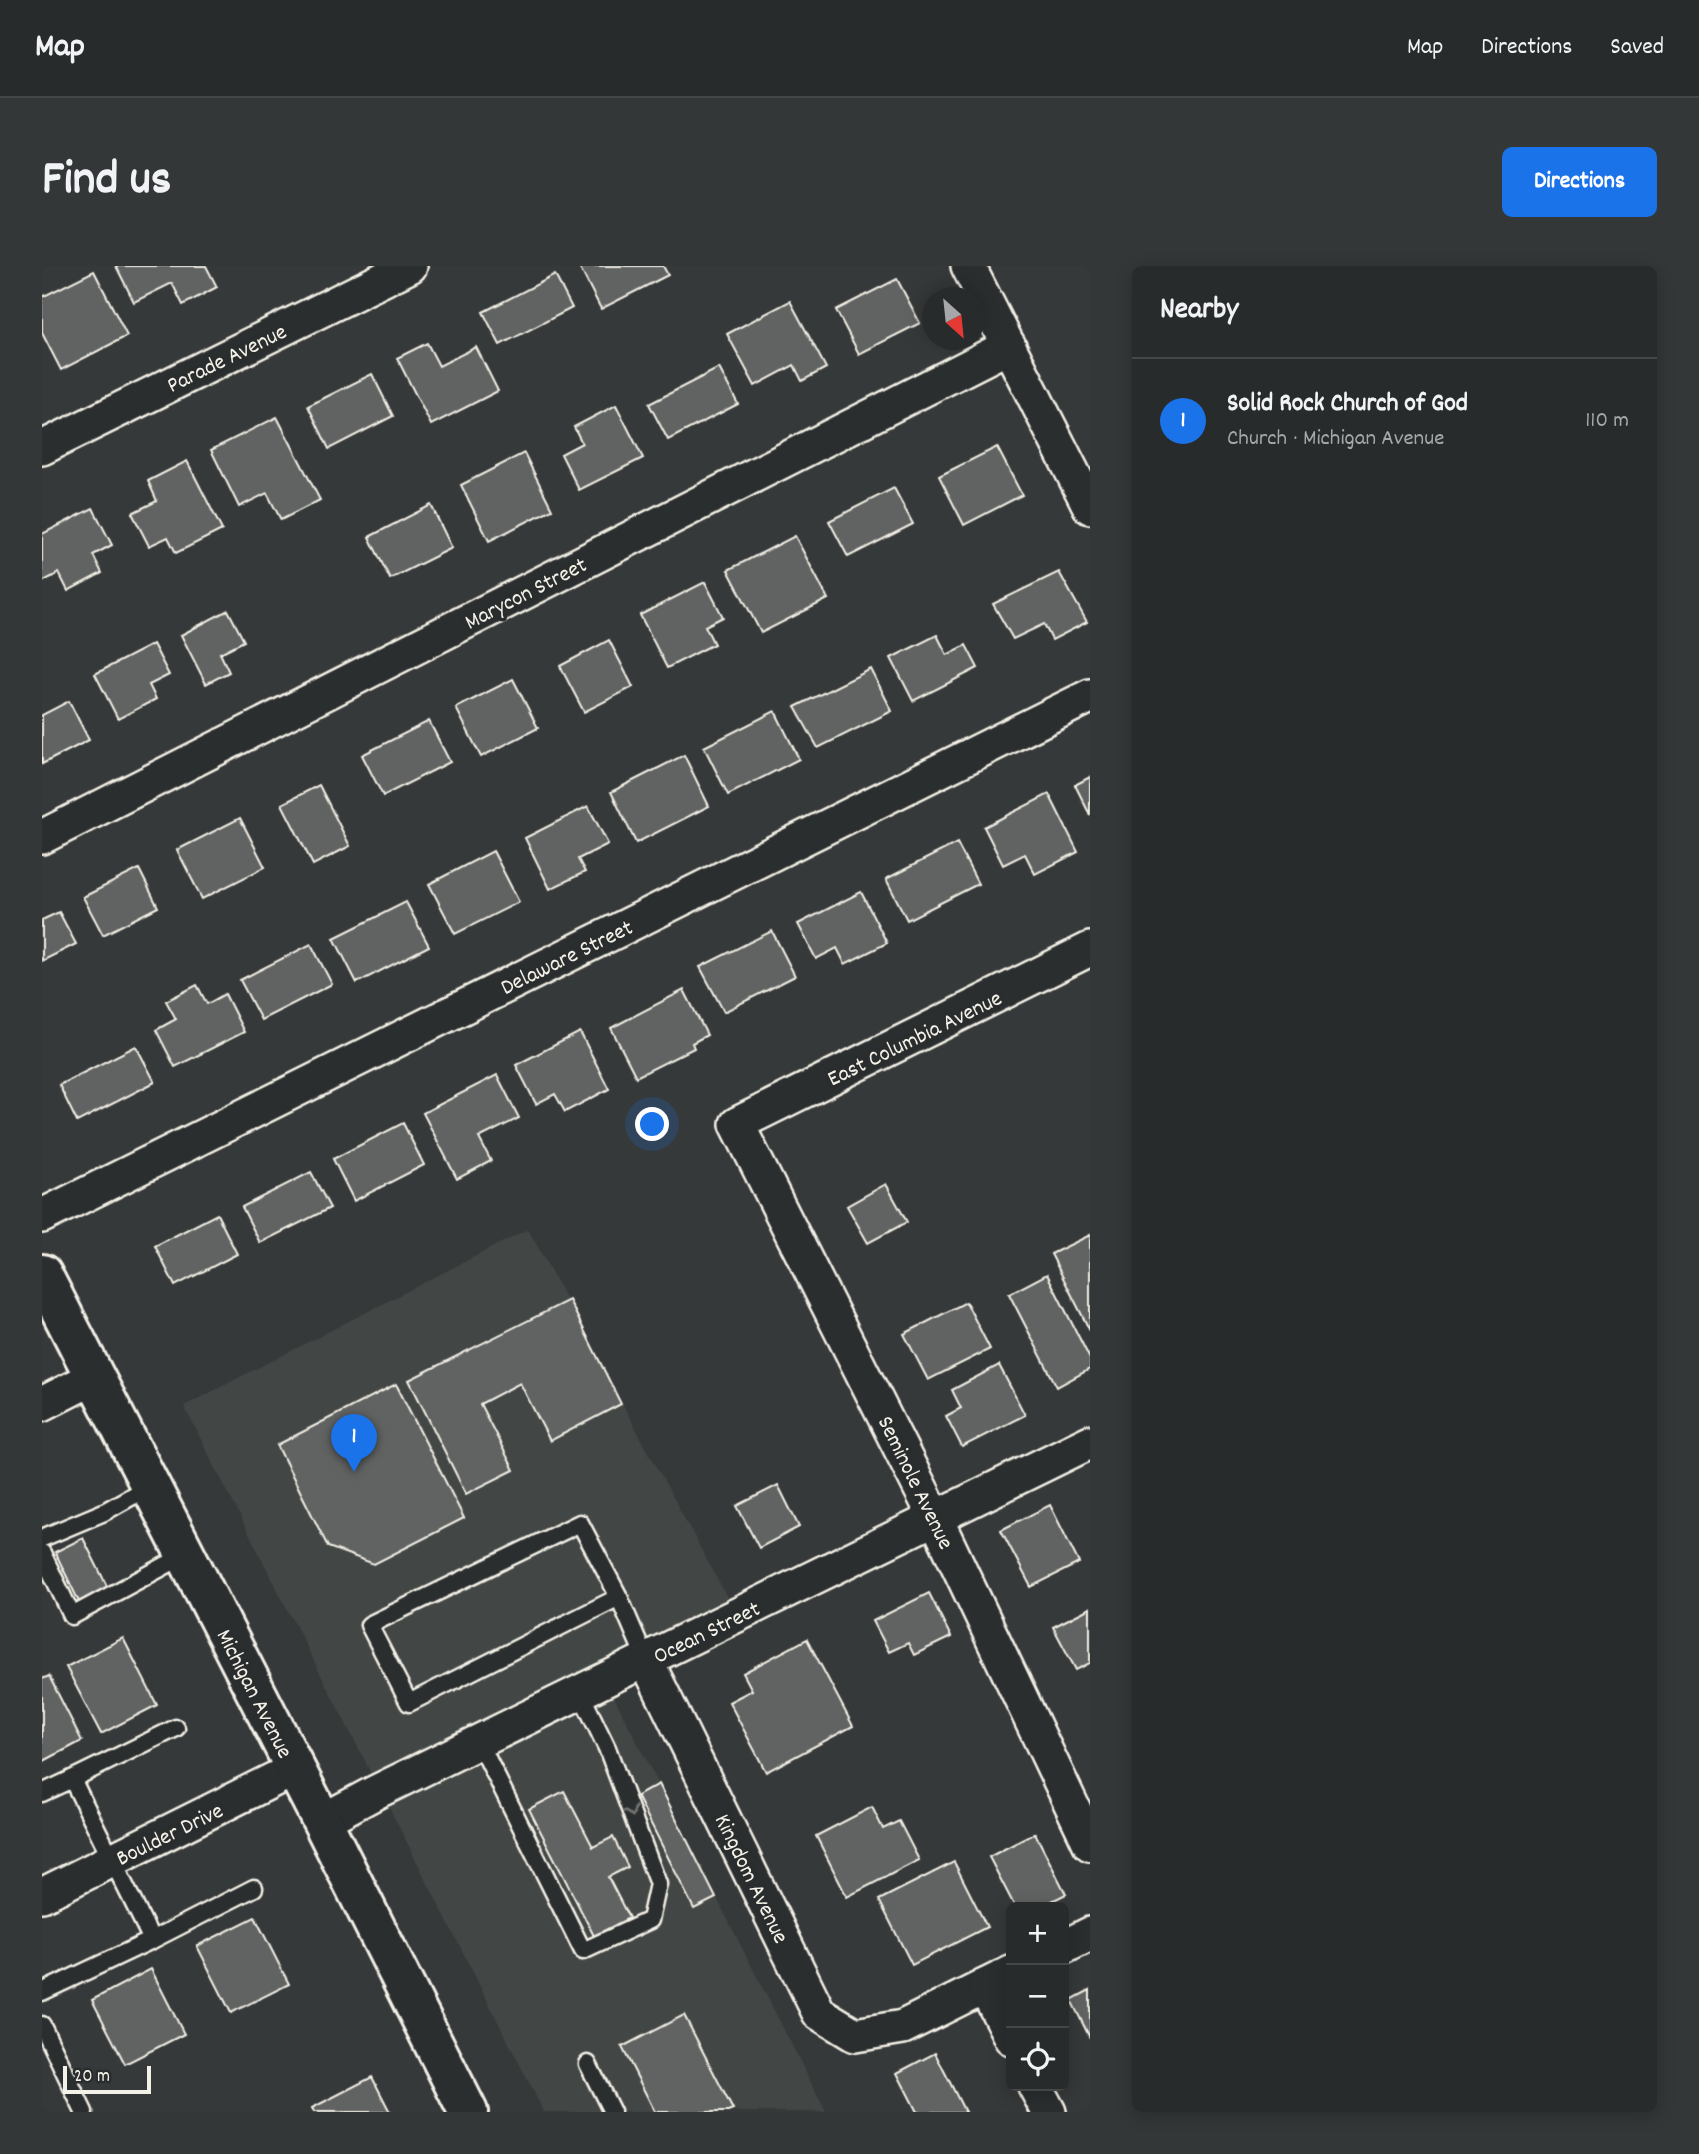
<!DOCTYPE html>
<meta charset="utf-8">
<style>
body{margin:0;font-family:Dekko,sans-serif;background:#343737;color:#f1f3f6}
.controls{position:absolute;right:21px;bottom:21px;display:grid;overflow:hidden;border-radius:10px;box-shadow:0 4px 18px #0003}
.controls button{width:63px;height:63px;display:grid;place-items:center;padding:0;border:0;border-bottom:2px solid #444747;background:#282b2b;color:#f1f3f6;font:35px sans-serif}
.compass{position:absolute;left:880px;top:21px;width:63px;height:63px;border-radius:50%;background:#282b2b;box-shadow:0 4px 18px #0003;rotate:153deg}
.scale{position:absolute;left:21px;bottom:18px;width:88px;box-sizing:border-box;padding-left:7px;border:4px solid #f4f1e8;border-top:0;font-size:19px;line-height:24px;white-space:nowrap;color:#f4f1e8;-webkit-text-stroke:5px #2a2d2e;paint-order:stroke}
.you{position:absolute;left:611px;top:859px;width:24px;height:24px;margin:-18px;border:5px solid #fff;border-radius:50%;background:#1a73e8;box-shadow:0 0 0 10px #1a73e833}
.badge{display:grid;place-items:center;width:46px;height:46px;border-radius:50%;background:#1a73e8;color:#fff;font-size:23px;font-weight:700}
.pin{position:absolute;translate:-50% -58px;filter:drop-shadow(0 2px 4px #0008)}
.pin::after{content:'';position:absolute;top:37px;width:24px;height:21px;background:inherit;clip-path:polygon(0 0,100% 0,50% 100%)}
.list{margin:0;padding:0;list-style:none}
h2{display:flex;justify-content:space-between;align-items:center;height:91px;margin:0;padding:0 28px;font-size:30px}
h2 small{font-size:23px;font-weight:400;color:#a5a7a9}
.list li{display:grid;grid-template-columns:46px 1fr auto;gap:21px;align-items:center;box-sizing:border-box;height:126px;padding:0 28px;border-top:2px solid #444747}
.list b{display:block;font-size:26px;white-space:nowrap}
.list p{margin:0;font-size:23px;white-space:nowrap;color:#a5a7a9}
.list em{font-size:23px;font-style:normal;color:#a5a7a9}
.icon{flex:none;width:38px;height:38px;fill:none;stroke:currentColor;stroke-width:2;stroke-linecap:round;stroke-linejoin:round}
.map{position:relative;flex:none;width:1048px;height:1846px;overflow:hidden;border-radius:10px}
header{display:flex;align-items:center;gap:42px;box-sizing:border-box;height:98px;padding:0 35px;background:#282b2b;border-bottom:2px solid #444747}
header strong{font-size:33px}
nav{display:flex;gap:38px;margin-inline-start:auto;font-size:24px}
.intro{display:flex;align-items:center;justify-content:space-between;box-sizing:border-box;height:168px;padding:0 42px}
h1{margin:0;font-size:49px}
.button{padding:18px 32px;border-radius:10px;background:#1a73e8;color:#fff;font-size:24px;font-weight:700}
main{display:flex;gap:42px;padding:0 42px}
aside{flex:1;background:#282b2b;border-radius:10px;box-shadow:0 4px 18px #0003}
.map>svg:first-child{display:block}
.built{fill:#434645}
.building{fill:#616362;stroke:#f4f1e8;stroke-width:2}
.lines{fill:none;stroke-linecap:round;stroke-linejoin:round}
.service-casing{stroke:#f4f1e8;stroke-width:21}
.minor-casing{stroke:#f4f1e8;stroke-width:38}
.secondary-casing{stroke:#f4f1e8;stroke-width:44}
.service{stroke:#2a2d2e;stroke-width:16}
.minor{stroke:#2a2d2e;stroke-width:33}
.secondary{stroke:#2a2d2e;stroke-width:38}
.oneway{stroke:#71726f}
.labels{text-anchor:middle;stroke-width:7;stroke-linejoin:round;paint-order:stroke}
.street-label{font-size:23px;fill:#f4f1e8;stroke:#2a2d2e}
</style>
<header>
<strong>Map</strong>
<nav><a>Map</a><a>Directions</a><a>Saved</a></nav>
</header>
<div class="intro"><h1>Find us</h1><a class="button">Directions</a></div>
<main>
<div class="map">
<svg width="1048" height="1846" viewBox="0 0 1048 1846">
<rect width="100%" height="100%" fill="#363939"/>
<filter id="ink" filterUnits="userSpaceOnUse"><feTurbulence type="fractalNoise" baseFrequency=".0143" numOctaves="2"/><feDisplacementMap in="SourceGraphic" scale="14" xChannelSelector="R" yChannelSelector="G"/><feConvolveMatrix kernelMatrix="1 2 1 2 8 2 1 2 1" color-interpolation-filters="sRGB"/></filter>
<g filter="url(#ink)">
<g class="built">
<path d="M486,963l201,372 -357,174 -188,-369z"/>
<path d="M571,1429l213,417h-282l-156,-307z"/>
</g>
<g class="building">
<path d="M74,0h90l11,21 -34,18 -11,-22 -38,19z"/>
<path d="M537,0h84l5,9 -67,34z"/>
<path d="M52,5l33,65 -66,34 -19,-37v-36z"/>
<path d="M513,9l17,33 -72,37 -17,-33z"/>
<path d="M855,13l23,44 -61,31 -23,-44z"/>
<path d="M748,35l36,67 -24,13 -8,-16 -39,21 -28,-52z"/>
<path d="M385,77l12,23 37,-19 22,44 -67,34 -34,-67z"/>
<path d="M677,102l19,36 -70,36 -19,-36z"/>
<path d="M330,108l21,42 -64,33 -21,-43z"/>
<path d="M574,139l27,53 -64,32 -18,-36 21,-11 -8,-16z"/>
<path d="M235,151l43,83 -39,20 -14,-27 -28,14 -28,-57z"/>
<path d="M955,181l25,48 -58,30 -25,-49z"/>
<path d="M482,187l28,56 -63,32 -28,-56z"/>
<path d="M145,195l35,69 -46,23 -8,-16 -19,9 -17,-33 25,-12 -9,-20z"/>
<path d="M852,222l19,36 -65,33 -19,-36z"/>
<path d="M389,239l21,43 -62,31 -21,-42z"/>
<path d="M51,242l19,37 -19,10 9,18 -34,18 -9,-18 -17,9v-48z"/>
<path d="M753,270l33,63 -67,34 -33,-63z"/>
<path d="M1017,306l28,50 -35,18 -8,-16 -31,15 -20,-35z"/>
<path d="M663,316l18,35 -18,9 9,18 -47,24 -27,-53z"/>
<path d="M186,344l16,31 -24,12 9,19 -23,12 -25,-49z"/>
<path d="M895,369l10,20 19,-10 12,23 -65,33 -22,-43z"/>
<path d="M567,374l24,47 -49,25 -24,-46z"/>
<path d="M111,378l16,31 -20,10 7,14 -38,20 -23,-45z"/>
<path d="M829,403l21,42 -74,37 -23,-41z"/>
<path d="M471,413l25,49 -57,29 -25,-49z"/>
<path d="M27,435l20,39 -47,24v-49z"/>
<path d="M733,445l24,48 -71,36 -24,-48z"/>
<path d="M387,455l21,41 -67,34 -21,-41z"/>
<path d="M642,489l25,51 -73,37 -25,-51z"/>
<path d="M1048,511v38l-15,-30z"/>
<path d="M277,519l31,61 -37,19 -31,-61z"/>
<path d="M1007,528l29,58 -43,22 -10,-20 -22,11 -19,-38z"/>
<path d="M546,540l20,38 -30,15 7,13 -35,17 -25,-51z"/>
<path d="M198,552l25,49 -63,32 -25,-49z"/>
<path d="M915,577l21,41 -71,36 -21,-41z"/>
<path d="M451,585l26,51 -64,32 -26,-50z"/>
<path d="M97,603l19,38 -55,28 -20,-38z"/>
<path d="M819,626l26,51 -42,21 -8,-16 -21,11 -18,-35z"/>
<path d="M364,636l23,44 -72,37 -23,-45z"/>
<path d="M17,646l17,32 -34,17v-41z"/>
<path d="M730,665l23,45 -71,36 -24,-45z"/>
<path d="M269,678l21,40 -71,36 -21,-40z"/>
<path d="M155,719l10,19 18,-10 19,38 -69,35 -19,-37 20,-11 -10,-18z"/>
<path d="M642,724l23,45 -15,8 2,5 -58,29 -25,-49z"/>
<path d="M538,766l29,57 -44,23 -10,-18 -19,10 -20,-39z"/>
<path d="M94,780l19,36 -78,40 -18,-37z"/>
<path d="M455,809l22,43 -40,20 12,23 -34,18 -34,-66z"/>
<path d="M361,857l21,42 -70,36 -21,-42z"/>
<path d="M269,906l19,36 -70,35 -18,-36z"/>
<path d="M844,918l21,38 -39,21 -21,-37z"/>
<path d="M175,948l20,40 -62,32 -20,-40z"/>
<path d="M1048,969v96l-39,-77z"/>
<path d="M1005,1008l43,85v10l-33,18 -48,-93z"/>
<path d="M527,1034l52,104 -71,37 -30,-58 -40,21 34,66 -48,24 -57,-114z"/>
<path d="M924,1036l24,47 -62,31 -24,-46z"/>
<path d="M957,1099l26,50 -63,32 -16,-31 15,-8 -9,-18z"/>
<path d="M354,1118l68,134 -90,46 -46,-17 -51,-102z"/>
<path d="M736,1219l21,42 -40,21 -22,-42z"/>
<path d="M1008,1239l29,58 -48,24 -30,-57z"/>
<path d="M41,1272l25,50 -29,14 -24,-50z"/>
<path d="M887,1327l22,44 -37,18 -6,-12 -19,9 -16,-31z"/>
<path d="M1048,1342v55l-14,7 -23,-43z"/>
<path d="M81,1372l34,67 -56,29 -35,-67z"/>
<path d="M765,1373l46,87 -87,46 -37,-70 23,-12 -9,-17z"/>
<path d="M7,1410l33,65 -40,21v-83z"/>
<path d="M617,1518l57,114 -22,11 -57,-113z"/>
<path d="M522,1525l29,56 20,-10 15,30 -20,10 21,41 -35,18 -65,-127z"/>
<path d="M830,1541l11,22 16,-8 20,39 -72,37 -31,-61z"/>
<path d="M993,1567l31,61 -26,13h-25l-26,-50z"/>
<path d="M912,1596l33,65 -75,38 -33,-65z"/>
<path d="M213,1651l34,67 -58,29 -34,-67z"/>
<path d="M109,1703l33,65 -59,30 -33,-64z"/>
<path d="M1048,1724v48l-19,-38z"/>
<path d="M642,1749l49,95 -5,2h-73l-33,-65z"/>
<path d="M893,1787l30,59h-48l-20,-39z"/>
<path d="M330,1811l18,35h-76l-2,-4z"/>
</g>
<g class="lines">
<g class="service-casing">
<g id="service">
<path d="M0,1272l62,-26 46,-26"/>
<path d="M0,1287l30,63 113,-61"/>
<path d="M577,1331l-210,106 -40,-78 211,-102 39,74 27,63"/>
<path d="M437,1476l104,209 67,-31 8,-36 -51,-136 -27,-56"/>
<path d="M30,1513l104,-51"/>
<path d="M0,1527l30,-14 80,161 -110,52"/>
<path d="M110,1674l102,-52"/>
<path d="M0,1759l42,87"/>
<path d="M546,1798l24,48"/>
</g>
</g>
<g class="minor-casing">
<g id="minor">
<path d="M926,0l122,241"/>
<path d="M0,182l368,-182"/>
<path d="M0,571l967,-491"/>
<path d="M1048,683l-353,175 199,395 154,325"/>
<path d="M0,950l1048,-520"/>
<path d="M0,1138l53,-27"/>
<path d="M604,1394l173,353 36,22 48,-8 108,-54"/>
<path d="M280,1555l54,-29 714,-350"/>
<path d="M0,1629l253,-126"/>
<path d="M1022,1681l26,-13"/>
<path d="M943,1720l26,52"/>
<path d="M993,1820l14,26"/>
</g>
</g>
<g class="secondary-casing">
<path id="secondary" d="M0,1008l280,547 146,291"/>
</g>
<use href="#service" class="service"/>
<use href="#minor" class="minor"/>
<use href="#secondary" class="secondary"/>
</g>
<defs><path id="oneway-chevron" d="M-2-3.5L2.5 0L-2 3.5" fill="none" stroke-width="1.6" stroke-linecap="round" stroke-linejoin="round" transform="scale(1.75)"/></defs>
<use class="oneway" href="#oneway-chevron" transform="translate(589 1546) rotate(69)"/>
</g>
<g class="labels">
<g class="street-label">
<text transform="translate(184 91) rotate(-26)" y="8">Parade Avenue</text>
<text transform="translate(483 326) rotate(-27)" y="8">Marycon Street</text>
<text transform="translate(524 690) rotate(-26)" y="8">Delaware Street</text>
<text transform="translate(872 771) rotate(-26)" y="8">East Columbia Avenue</text>
<text transform="translate(875 1216) rotate(64)" y="8">Seminole Avenue</text>
<text transform="translate(664 1365) rotate(-26)" y="8">Ocean Street</text>
<text transform="translate(214 1427) rotate(63)" y="8">Michigan Avenue</text>
<text transform="translate(127 1567) rotate(-26)" y="8">Boulder Drive</text>
<text transform="translate(711 1612) rotate(64)" y="8">Kingdom Avenue</text>
</g>
</g>
</svg>
<div class="controls">
<button>+</button>
<button>−</button>
<button><svg class="icon" aria-label="locate" viewBox="0 0 24 24"><circle cx="12" cy="12" r="6"/><path d="M12 2v4M12 18v4M2 12h4M18 12h4"/></svg></button>
</div>
<svg class="compass" viewBox="-18 -18 36 36"><path d="M0-13l5 13h-10z" fill="#e53935"/><path d="M0 13l5-13h-10z" fill="#a5a7a9"/></svg>
<div class="scale">20 m</div>
<div class="you"></div>
<div class="pin badge" style="left:312px;top:1206px">1</div>
</div>
<aside>
<h2>Nearby<small></small></h2>
<ul class="list">
<li><span class="badge">1</span><div><b>Solid Rock Church of God</b><p>Church · Michigan Avenue</p></div><em>110 m</em></li>
</ul>
</aside>
</main>
